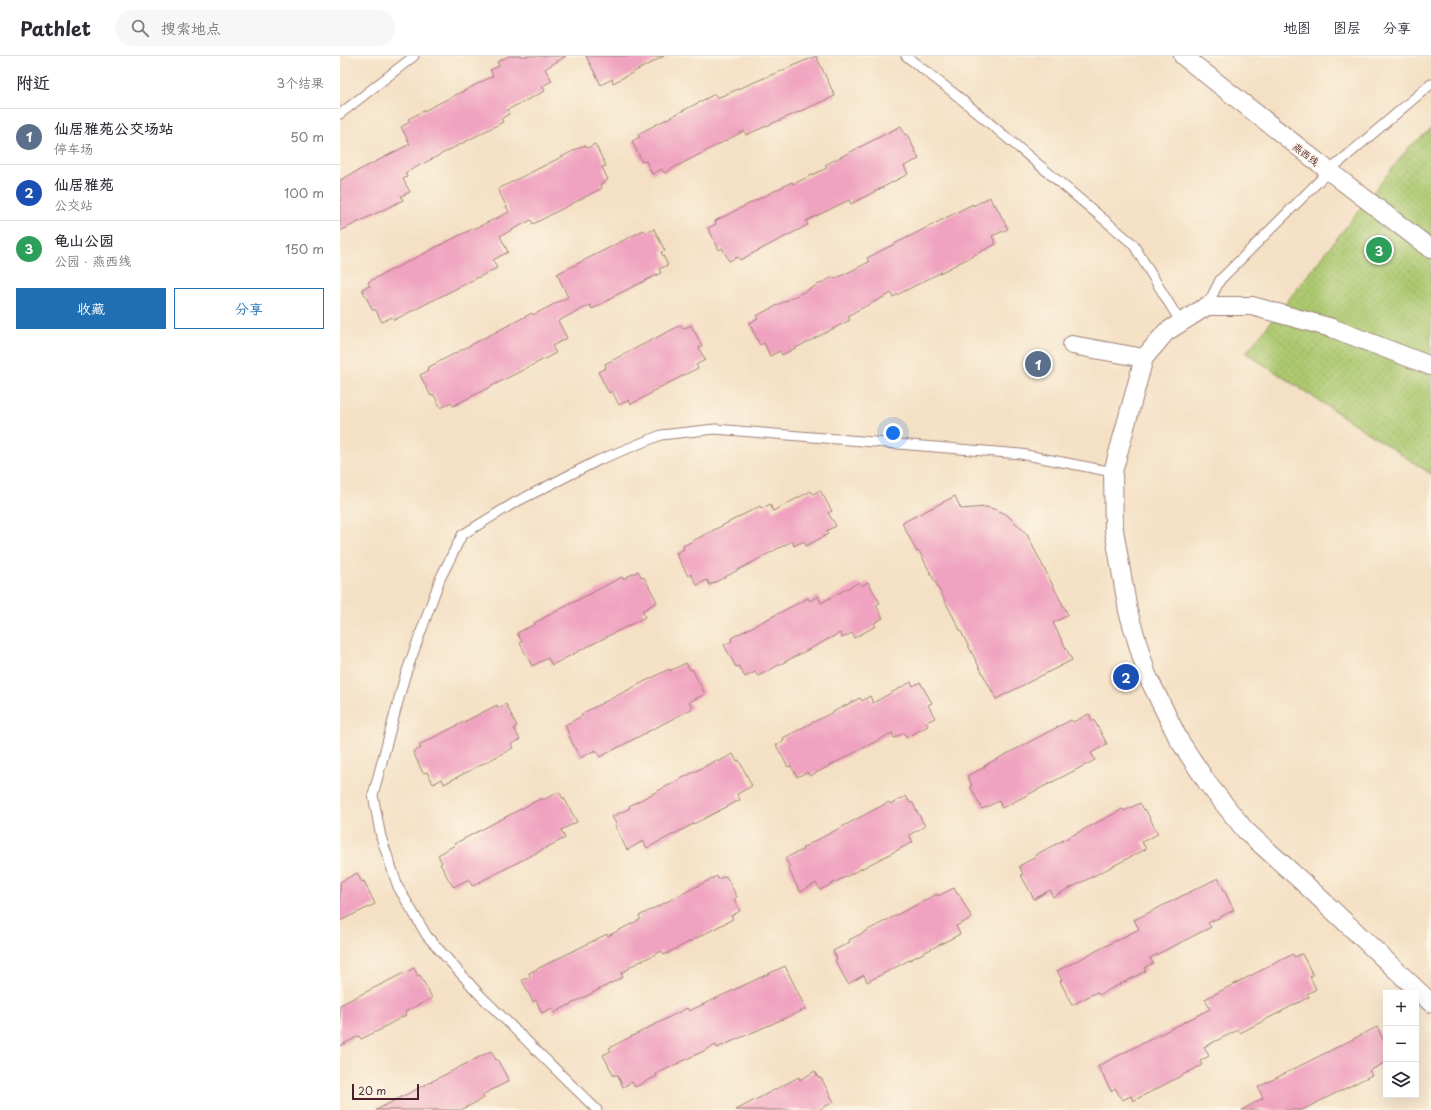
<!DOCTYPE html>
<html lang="zh">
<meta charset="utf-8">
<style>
body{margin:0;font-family:"Playpen Sans","LXGW WenKai TC",sans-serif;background:#f7f7f7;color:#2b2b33}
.controls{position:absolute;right:12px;bottom:12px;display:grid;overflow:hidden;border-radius:0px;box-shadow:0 4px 16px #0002}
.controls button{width:36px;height:36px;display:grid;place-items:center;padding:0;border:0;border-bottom:1px solid #e1e1e2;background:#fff;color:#2b2b33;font:20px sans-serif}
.scale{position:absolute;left:12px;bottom:10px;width:67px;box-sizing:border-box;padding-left:4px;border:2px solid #4a1f2b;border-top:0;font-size:11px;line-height:14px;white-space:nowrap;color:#4a1f2b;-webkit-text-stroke:3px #fcf5e5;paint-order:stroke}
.you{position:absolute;left:553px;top:377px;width:14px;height:14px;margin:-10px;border:3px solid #fff;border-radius:50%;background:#1a73e8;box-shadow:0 0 0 6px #1a73e833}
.badge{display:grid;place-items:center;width:26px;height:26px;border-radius:50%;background:#1f6fb2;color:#fff;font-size:13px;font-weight:700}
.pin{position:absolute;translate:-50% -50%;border:2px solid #fff;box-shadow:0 1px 4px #0006}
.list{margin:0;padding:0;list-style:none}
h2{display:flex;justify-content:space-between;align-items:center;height:52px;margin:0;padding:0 16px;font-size:17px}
h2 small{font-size:13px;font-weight:400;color:#7c7c81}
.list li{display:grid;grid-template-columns:26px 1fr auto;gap:12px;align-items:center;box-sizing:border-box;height:56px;padding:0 16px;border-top:1px solid #e1e1e2}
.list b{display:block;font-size:15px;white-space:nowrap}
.list p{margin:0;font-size:13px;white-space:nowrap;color:#7c7c81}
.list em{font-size:13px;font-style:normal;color:#7c7c81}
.actions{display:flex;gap:8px;padding:12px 16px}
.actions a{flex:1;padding:9px 0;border:1px solid #1f6fb2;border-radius:0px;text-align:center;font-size:14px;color:#1f6fb2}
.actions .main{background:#1f6fb2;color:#fff}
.icon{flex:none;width:22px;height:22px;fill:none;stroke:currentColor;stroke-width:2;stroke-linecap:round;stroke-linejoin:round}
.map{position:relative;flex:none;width:1091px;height:1054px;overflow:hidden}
header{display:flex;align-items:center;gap:24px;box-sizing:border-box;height:56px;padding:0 20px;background:#fff;border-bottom:1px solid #e1e1e2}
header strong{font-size:19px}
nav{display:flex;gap:22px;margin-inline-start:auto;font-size:14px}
.search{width:280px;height:36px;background:#f7f7f7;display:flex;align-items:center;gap:10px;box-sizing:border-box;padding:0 14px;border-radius:22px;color:#7c7c81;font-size:15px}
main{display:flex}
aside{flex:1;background:#fff}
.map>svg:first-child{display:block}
.park{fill:url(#park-dots);stroke:#7b744d}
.building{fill:#f0a3c0}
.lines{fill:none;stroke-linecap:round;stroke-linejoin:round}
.service-casing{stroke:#9f8078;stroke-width:11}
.minor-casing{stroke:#9f8078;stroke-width:20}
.service{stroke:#fff;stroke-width:9}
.minor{stroke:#fff;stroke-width:18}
.labels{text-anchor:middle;stroke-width:3;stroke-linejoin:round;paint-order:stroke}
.street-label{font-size:10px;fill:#4a1f2b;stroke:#fcf5e5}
</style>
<header>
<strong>Pathlet</strong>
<div class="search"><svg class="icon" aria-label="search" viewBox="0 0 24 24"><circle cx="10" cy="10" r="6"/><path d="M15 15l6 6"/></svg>搜索地点</div>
<nav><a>地图</a><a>图层</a><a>分享</a></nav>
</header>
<main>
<aside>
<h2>附近<small>3个结果</small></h2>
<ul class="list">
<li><span class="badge" style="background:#5c6f8a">1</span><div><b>仙居雅苑公交场站</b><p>停车场</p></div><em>50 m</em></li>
<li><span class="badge" style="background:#1a4fb4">2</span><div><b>仙居雅苑</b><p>公交站</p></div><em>100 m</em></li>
<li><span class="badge" style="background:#2e9e5b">3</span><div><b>龟山公园</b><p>公园 · 燕西线</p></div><em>150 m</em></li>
</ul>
<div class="actions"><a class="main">收藏</a><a>分享</a></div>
</aside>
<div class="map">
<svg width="1091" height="1054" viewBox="0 0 1091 1054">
<defs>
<pattern id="park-dots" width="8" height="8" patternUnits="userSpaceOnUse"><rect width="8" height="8" fill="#acc86f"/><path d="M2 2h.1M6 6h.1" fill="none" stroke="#96ab60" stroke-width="1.8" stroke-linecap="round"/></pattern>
</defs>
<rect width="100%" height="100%" fill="#fcf5e5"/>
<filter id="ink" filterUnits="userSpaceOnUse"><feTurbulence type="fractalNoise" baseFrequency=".025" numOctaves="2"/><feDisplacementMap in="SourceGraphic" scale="8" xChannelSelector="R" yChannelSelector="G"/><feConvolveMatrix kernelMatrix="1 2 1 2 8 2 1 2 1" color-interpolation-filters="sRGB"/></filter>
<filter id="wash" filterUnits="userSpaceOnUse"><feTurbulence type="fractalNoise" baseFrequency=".012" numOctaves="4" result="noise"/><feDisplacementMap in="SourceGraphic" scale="16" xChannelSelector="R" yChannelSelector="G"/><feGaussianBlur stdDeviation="0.9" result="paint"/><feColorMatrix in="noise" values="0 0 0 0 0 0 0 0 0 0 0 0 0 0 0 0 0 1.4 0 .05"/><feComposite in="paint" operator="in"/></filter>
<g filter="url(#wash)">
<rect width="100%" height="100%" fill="#f4e0c4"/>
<path class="park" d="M1091,73v345l-185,-121 163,-206z"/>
<g id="blocks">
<g class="building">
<path d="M169,0h57l-21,13 7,12 -10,5 3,5 -38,19 2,4 -8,5 2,3 -98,51 2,4 -4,2 7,13 -9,4 2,4 -63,31v-51l70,-36 -9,-17 9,-5 -2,-3 85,-43 -3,-6 9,-4 -2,-4z"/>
<path d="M246,0h78l-51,27 -1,-4 -11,6z"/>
<path d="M476,0l19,40 -89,39 -2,-4 -80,42 -2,-4 -10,5 -6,-13 -4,1 -10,-21 8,-4 -2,-3 77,-40 2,4z"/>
<path d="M561,70l4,9 2,-1 12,25 -15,7 4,8 -57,30 -2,-4 -43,21 2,4 -68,35 -2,-3 -9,4 -7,-13 -3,2 -11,-22 8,-4 -1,-3 77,-39 1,2 34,-16 -2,-3z"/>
<path d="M255,88l11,22 -4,1 6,13 -8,4 2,4 -69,36 -2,-4 -31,16 8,16 -15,8 4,8 -103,52 -2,-3 -10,5 -7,-13 -2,2 -11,-22 8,-3 -2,-4 106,-54v1l35,-17 -11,-23 87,-44 2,3z"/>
<path d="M650,141l3,8 2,-1 13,25 -16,7 4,8 -103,53 -1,-4 -36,18 -8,5 2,4 -68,35 -2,-4 -10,5 -6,-13 -4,2 -11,-22 9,-4 -2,-3 77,-39 2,2 34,-17 -2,-4 106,-54v2z"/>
<path d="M314,173l11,22 -4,1 7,13 -9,4 2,4 -47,23v1l-22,12 -2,-4 -32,16 9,17 -15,8 4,7 -103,53 -2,-4 -10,6 -7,-13 -3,1 -11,-21 8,-4 -1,-3 105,-55 1,2 35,-18 -11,-23 87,-44 2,3z"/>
<path d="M341,269l2,4 8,-4 11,21 -3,2 6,12 -9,5 2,3 -47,24 1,1 -21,11 -2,-4 -10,5 -7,-14 -3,2 -11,-21 8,-4 -1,-4z"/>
<path d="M480,434l12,21 -4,2 8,13 -10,5 2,3 -22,12 -2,-5 -10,5 -2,-5 -82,44 -3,-5 -10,5 -6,-11 -3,2 -12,-23 8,-4 -1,-3 77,-40 2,3 8,-5 3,7 38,-20 2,3z"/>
<path d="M615,440l6,13 25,-2 11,3 9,4 20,19 42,82 -15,8 19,37 -76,39 -77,-148 -2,1 -15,-29z"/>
<path d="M298,515l4,7 2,-1 13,25 -15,9 3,6 -93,48 -4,-7 -16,8 -12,-23 2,-1 -5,-9 18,-9 -1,-1 88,-46 1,2z"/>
<path d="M519,526l2,4 7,-4 12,21 -4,2 7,13 -9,5 2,3 -22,12 -2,-5 -10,5 -2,-5 -82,43 -3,-4 -10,5 -6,-11 -3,1 -12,-22 8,-4 -1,-3 77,-40 2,3 8,-5 3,7z"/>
<path d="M346,607l4,7 2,-1 13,25 -16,8 4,6 -93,49 -4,-7 -16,8 -12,-24h1l-4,-9 17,-9 -1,-2 88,-45 1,2z"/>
<path d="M571,626l2,4 7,-4 12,21 -4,2 7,13 -9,4 2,4 -22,12 -2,-5 -10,5 -2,-5 -82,43 -3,-4 -10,5 -6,-11 -3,1 -12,-22 8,-4 -1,-3 77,-40 2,3 8,-5 3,7z"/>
<path d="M166,648l11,22 -3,2 6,12 -9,4 2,4 -69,36 -2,-5 -9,5 -6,-12 -4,1 -10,-21 8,-4 -2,-3 78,-40 1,3z"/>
<path d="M749,658l3,7 2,-1 13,24 -16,9 4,7 -93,48 -3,-7 -17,8 -12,-23 2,-1 -5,-9 18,-9 -1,-1 87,-46 2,2z"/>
<path d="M393,698l4,7 2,-1 13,26 -15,8 3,6 -93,48 -4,-7 -16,9 -12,-24 2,-1 -5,-8 18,-9 -1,-2 88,-46 1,2z"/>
<path d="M219,736l4,7 1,-1 13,24 -16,8 4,8 -93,48 -3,-7 -16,8 -13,-23 2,-1 -4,-8 17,-10 -1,-1 88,-46 1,2z"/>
<path d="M566,740l4,7 2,-1 13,24 -16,9 4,7 -93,48 -4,-7 -16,9 -12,-24 2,-1 -5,-9 18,-8 -1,-2 87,-46 2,2z"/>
<path d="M800,747l4,7 1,-1 13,25 -16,8 4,7 -93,48 -3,-7 -16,9 -13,-24 2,-1 -4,-8 17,-9 -1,-2 88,-46 1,2z"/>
<path d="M17,817l5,9 2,-1 11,23 -35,17v-39z"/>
<path d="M377,820l1,3 8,-3 11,21 -3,2 6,12 -9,5 2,3 -69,36 -2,-4 -33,16 1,1 -9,5 2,4 -69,36 -2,-5 -10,5 -6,-13 -3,2 -11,-22 8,-3 -1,-4 78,-39 1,2 33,-17 -2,-3z"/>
<path d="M878,822l16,32 -26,13 3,4 -61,31 3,5 -9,5 2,3 -47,24 -2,-3 -25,13 -12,-24 2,-1 -5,-9 82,-42 -5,-9z"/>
<path d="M614,832l4,7 1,-1 13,24 -16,8 4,8 -93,48 -3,-7 -16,9 -13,-24 2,-1 -4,-8 17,-9 -1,-2 88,-46 1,2z"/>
<path d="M953,898l1,3 8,-3 11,21 -3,2 6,12 -9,5 2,3 -69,36 -2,-3 -34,17 5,9 -9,5 2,4 -69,36 -2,-5 -9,4 -7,-12 -4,3 -13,-25 112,-57 -5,-10z"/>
<path d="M445,910l21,43 -89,39 -1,-3 -60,29 1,2 -22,11 -3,-5 -9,5 -6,-13 -3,2 -11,-21 8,-4 -2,-3 78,-40 2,3z"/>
<path d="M74,912l4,8 2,-1 12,23 -27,14 1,3 -24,13v1l-21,10 -2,-3 -19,10v-41z"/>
<path d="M1037,971l9,18v17l-17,9 3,4 -70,35h-60l21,-12 -5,-11z"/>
<path d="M151,995l5,9 1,-1 12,22 -27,14 2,3 -23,12h-85z"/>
<path d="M475,1015l4,7h2l13,24 -16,8h-82l63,-33 1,3z"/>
</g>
</g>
</g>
<g filter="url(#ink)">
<use href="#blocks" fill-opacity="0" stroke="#9f8078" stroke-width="1"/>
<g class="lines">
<g class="service-casing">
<g id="service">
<path d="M566,0l49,38 178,150 48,79"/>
<path d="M0,58l74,-58"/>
<path d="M867,250l13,-26 109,-109 102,-87"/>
<path d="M257,1054l-119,-117 -51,-57 -29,-49 -17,-50 -8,-42 32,-119 35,-97 22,-44 52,-32 85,-43 62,-25 54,-6 306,25 92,18"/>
</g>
</g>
<g class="minor-casing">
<g id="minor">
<path d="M843,0l146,115 102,78"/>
<path d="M732,289l72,13"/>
<path d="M1091,310l-99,-38 -80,-22h-45l-41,26 -22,26 -31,114 1,58 14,81 19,64 32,65 29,44 37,46 62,56 124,117"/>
</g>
</g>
<use href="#service" class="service"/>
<use href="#minor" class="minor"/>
</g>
</g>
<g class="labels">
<g class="street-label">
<text transform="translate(966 98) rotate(38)" y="4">燕西线</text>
</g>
</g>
</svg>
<div class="controls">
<button>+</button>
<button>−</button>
<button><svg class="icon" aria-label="layers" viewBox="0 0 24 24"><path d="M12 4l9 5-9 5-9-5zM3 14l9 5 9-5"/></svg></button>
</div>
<div class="scale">20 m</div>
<div class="you"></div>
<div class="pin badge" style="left:698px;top:308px;background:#5c6f8a">1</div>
<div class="pin badge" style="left:786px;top:621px;background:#1a4fb4">2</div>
<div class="pin badge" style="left:1039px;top:194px;background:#2e9e5b">3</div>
</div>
</main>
